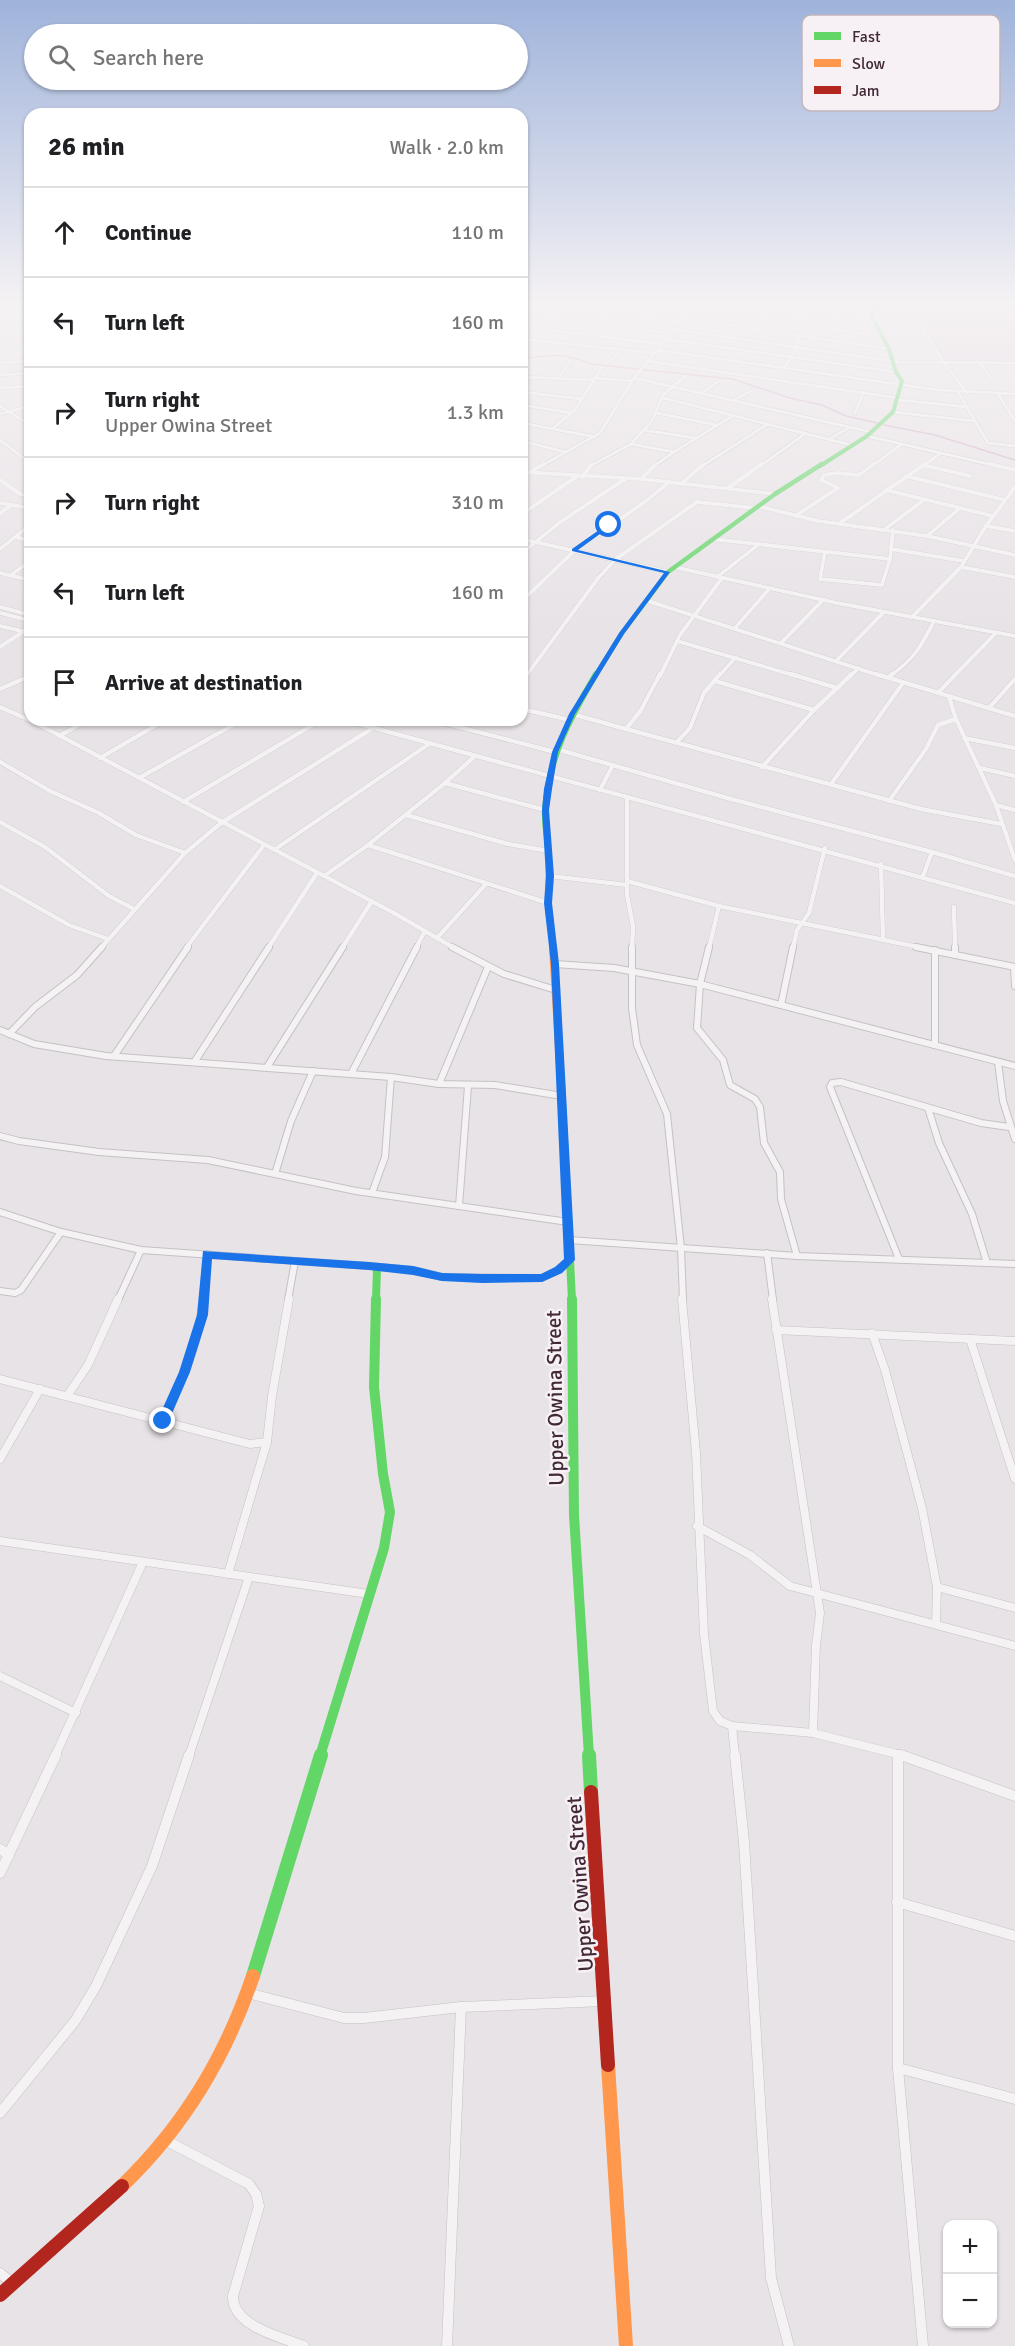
<!DOCTYPE html>
<meta charset="utf-8">
<style>
body{margin:0;font-family:Signika,sans-serif;background:#f2f2f2;color:#202124}
.controls{position:absolute;right:18px;bottom:18px;display:grid;overflow:hidden;border-radius:12px;box-shadow:0 2px 4px #0004}
.controls button{width:54px;height:54px;display:grid;place-items:center;padding:0;border:0;border-bottom:2px solid #e0e0e0;background:#fff;color:#202124;font:30px sans-serif}
.stop{position:absolute;width:18px;height:18px;margin:-14px;border:4px solid #1a73e8;border-radius:50%;background:#fff}
.stop.end{background:#1a73e8;border-color:#fff;box-shadow:0 2px 6px #0008}
.list{margin:0;padding:0;list-style:none}
h2{display:flex;justify-content:space-between;align-items:center;height:78px;margin:0;padding:0 24px;font-size:26px}
h2 small{font-size:20px;font-weight:400;color:#757577}
.list li{display:grid;grid-template-columns:39px 1fr auto;gap:18px;align-items:center;box-sizing:border-box;height:90px;padding:0 24px;border-top:2px solid #e0e0e0}
.list b{display:block;font-size:22px;white-space:nowrap}
.list p{margin:0;font-size:20px;white-space:nowrap;color:#757577}
.list em{font-size:20px;font-style:normal;color:#757577}
.icon{flex:none;width:33px;height:33px;fill:none;stroke:currentColor;stroke-width:2;stroke-linecap:round;stroke-linejoin:round}
.map{position:relative;flex:none;width:1015px;height:2346px;overflow:hidden}
.search{position:absolute;background:#fff;box-shadow:0 2px 4px #0004;left:24px;top:24px;width:504px;height:66px;display:flex;align-items:center;gap:15px;box-sizing:border-box;padding:0 21px;border-radius:33px;color:#757577;font-size:22px}
.panel{position:absolute;background:#fff;box-shadow:0 2px 4px #0004;left:24px;top:108px;width:504px;height:618px;border-radius:18px}
.map>svg:first-child{display:block}
.built{fill:#ded4da}
.lines{fill:none;stroke-linecap:round;stroke-linejoin:round}
.stream{stroke:#d3b1c8;stroke-width:1.5}
.street-far5-casing{stroke:#c6c1c4;stroke-width:4}
.street-far4-casing{stroke:#c6c1c4;stroke-width:4.5}
.street-far3-casing{stroke:#c6c1c4;stroke-width:5}
.street-far2-casing{stroke:#c6c1c4;stroke-width:8}
.street-far1-casing{stroke:#c6c1c4;stroke-width:9}
.street-casing{stroke:#c6c1c4;stroke-width:11}
.street-far5{stroke:#f5f2f4;stroke-width:3}
.street-far4{stroke:#f5f2f4;stroke-width:4}
.street-far3{stroke:#f5f2f4;stroke-width:4.5}
.street-far2{stroke:#f5f2f4;stroke-width:6}
.street-far1{stroke:#f5f2f4;stroke-width:8}
.street{stroke:#f5f2f4;stroke-width:10}
.fast-far5{stroke:#63d668;stroke-width:4}
.fast-far4{stroke:#63d668;stroke-width:4.5}
.fast-far3{stroke:#63d668;stroke-width:6}
.fast-far2{stroke:#63d668;stroke-width:8}
.fast-far1{stroke:#63d668;stroke-width:10}
.fast{stroke:#63d668;stroke-width:14}
.slow-far2{stroke:#ff974d;stroke-width:6}
.slow-far1{stroke:#ff974d;stroke-width:8}
.slow{stroke:#ff974d;stroke-width:14}
.jam{stroke:#b3261e;stroke-width:14}
.route{fill:#1a73e8}
.labels{text-anchor:middle;stroke-width:5;stroke-linejoin:round;paint-order:stroke}
.street-label{font-size:21px;fill:#422937;stroke:#f7f1f5}
.key{fill:#f7f1f5;stroke:#c1b5bc;stroke-width:1.5}
.key-label{font-size:16px;fill:#422937}
</style>
<div class="map">
<svg width="1015" height="2346" viewBox="0 0 1015 2346">
<rect width="100%" height="100%" fill="#e8e3e6"/>
<path class="built" d="M908,303h107v59h-69z"/>
<g class="lines">
<g class="stream">
<path d="M522,359c28,-4 42,-7 68,5l142,15 58,19 32,7 24,11 31,7"/>
<path d="M884,425l51,10 80,25"/>
</g>
<g class="street-far5-casing">
<g id="street-far5">
<path d="M547,303l11,2"/>
<path d="M597,303l87,9"/>
<path d="M727,303l149,22"/>
<path d="M794,303l78,12"/>
<path d="M907,303l37,60 23,30"/>
<path d="M554,308l123,14"/>
<path d="M688,308l194,28"/>
<path d="M0,309l30,-1"/>
<path d="M522,309l26,4"/>
<path d="M542,317l126,16"/>
<path d="M872,317l42,-1"/>
<path d="M681,318l208,31"/>
<path d="M0,319l30,-1"/>
<path d="M24,328l6,-1"/>
<path d="M532,328l130,16"/>
<path d="M672,329l226,33 117,1"/>
<path d="M881,333h42"/>
<path d="M0,335l14,-16"/>
<path d="M522,335l39,-32"/>
<path d="M522,339l132,14"/>
<path d="M665,339l231,33"/>
<path d="M658,350l280,40 77,4"/>
<path d="M647,361l251,37"/>
<path d="M610,362l10,-12"/>
<path d="M0,363l30,-2"/>
<path d="M980,363l11,16"/>
<path d="M785,368l11,-21 11,-32"/>
<path d="M0,375l30,-2"/>
<path d="M522,375l10,-13"/>
<path d="M522,377l71,3"/>
<path d="M559,378l11,-17"/>
<path d="M594,378l39,3"/>
<path d="M634,378l237,54"/>
<path d="M0,388l30,-2"/>
<path d="M522,392l60,7"/>
<path d="M703,392l16,-11"/>
<path d="M958,392l30,51 27,3"/>
<path d="M998,394l17,27"/>
<path d="M663,398l188,47"/>
<path d="M735,399l18,-9"/>
<path d="M898,400l70,7"/>
<path d="M522,405l50,8"/>
<path d="M0,406l30,19"/>
<path d="M893,412l81,9"/>
<path d="M657,413l59,12"/>
<path d="M855,413l8,-20"/>
<path d="M0,414l30,-8"/>
<path d="M522,423l73,14"/>
<path d="M552,429l23,-19 27,-43"/>
<path d="M643,430l52,8"/>
<path d="M867,436l130,30"/>
<path d="M829,439l20,-11"/>
<path d="M0,440l30,23"/>
<path d="M522,441l43,11"/>
<path d="M631,444l43,8 -20,14"/>
<path d="M674,452l60,-37"/>
<path d="M923,465l3,1"/>
<path d="M541,466l59,-33 34,-55 24,-28 33,-47"/>
<path d="M590,466l41,-22 21,-23 11,-26 22,-19"/>
<path d="M702,466l66,-42"/>
<path d="M760,466l46,-33"/>
<path d="M872,466l30,-22"/>
<path d="M923,466l18,-13"/>
</g>
</g>
<g class="street-far4-casing">
<g id="street-far4">
<path d="M990,464l25,6"/>
<path d="M923,465l47,11"/>
<path d="M522,472l119,7 134,15"/>
<path d="M528,473l16,-9"/>
<path d="M906,476l99,24"/>
<path d="M582,477l10,-13"/>
<path d="M641,479l15,-15"/>
<path d="M0,480l20,14 10,2"/>
<path d="M681,484l23,-20"/>
<path d="M728,488l34,-24"/>
<path d="M886,490l107,26"/>
<path d="M0,503l30,5"/>
<path d="M758,506l60,15 109,15 88,19"/>
<path d="M0,513l12,-8"/>
<path d="M522,514l54,-37"/>
<path d="M795,516l43,-28 -17,-8 3,-5 13,-2 22,2 15,-11"/>
<path d="M840,523l85,-59"/>
<path d="M986,526l29,5"/>
<path d="M885,529l39,-29"/>
<path d="M927,536l32,-27"/>
<path d="M16,537l14,4"/>
<path d="M522,539l146,33"/>
<path d="M712,539l178,20"/>
<path d="M0,549l30,-24"/>
<path d="M891,549l73,12"/>
<path d="M825,552l-5,27 62,6 8,-26 3,-29"/>
<path d="M522,553l37,-30 66,-44"/>
<path d="M674,567l163,36 178,33"/>
<path d="M961,567l25,-41 29,-39"/>
<path d="M0,573l30,7"/>
<path d="M11,575l19,-14"/>
<path d="M717,577l41,-32"/>
<path d="M645,600l236,76"/>
<path d="M522,601l51,-49 73,-51 22,-18"/>
<path d="M0,607l30,8"/>
<path d="M0,613l27,7"/>
<path d="M912,617l49,-50 54,10"/>
<path d="M0,626l30,7"/>
<path d="M735,628l35,-40"/>
<path d="M677,641l119,35"/>
<path d="M782,642l42,-43"/>
<path d="M0,647l24,-16"/>
<path d="M836,661l48,-49"/>
<path d="M526,676l73,-99 17,-18 81,-57 58,6"/>
<path d="M660,676l20,-41 42,-57"/>
<path d="M719,676l17,-19"/>
<path d="M850,676l9,-8"/>
<path d="M890,676c24,-17 31,-29 44,-55"/>
<path d="M954,676l41,-42"/>
</g>
</g>
<g class="street-far3-casing">
<g id="street-far3">
<path d="M791,674l46,14"/>
<path d="M876,674l139,42"/>
<path d="M889,677l3,-3"/>
<path d="M522,680l5,-6"/>
<path d="M715,681l99,29"/>
<path d="M0,689l30,-13"/>
<path d="M938,693l18,-19"/>
<path d="M949,697l7,22 40,86 19,55"/>
<path d="M0,707l34,15 360,191 60,35"/>
<path d="M989,708l26,-29"/>
<path d="M522,709l48,11"/>
<path d="M572,714l54,15 15,-19 19,-36"/>
<path d="M345,720l670,183"/>
<path d="M432,720l123,32"/>
<path d="M626,729l295,80 80,15"/>
<path d="M59,736l29,-16"/>
<path d="M964,738l51,10"/>
<path d="M676,743l14,-15 14,-35 16,-19"/>
<path d="M556,749l175,50 201,53 -9,24"/>
<path d="M100,758l65,-38"/>
<path d="M0,762l50,29 49,22 37,22 49,18"/>
<path d="M762,767l52,-57 38,-36"/>
<path d="M980,768l35,8"/>
<path d="M139,778l103,-58"/>
<path d="M445,783l29,-26"/>
<path d="M831,784l72,-101"/>
<path d="M600,790l13,-25"/>
<path d="M627,797v98l6,31 -1,22"/>
<path d="M889,801l37,-52 12,-24 18,-6"/>
<path d="M183,802l138,-82"/>
<path d="M996,805l19,5"/>
<path d="M406,815l102,29 41,7"/>
<path d="M0,822l45,25 64,49 25,13"/>
<path d="M368,845l180,58"/>
<path d="M274,850l155,-106"/>
<path d="M932,852l83,24"/>
<path d="M881,864l2,76"/>
<path d="M324,876l44,-31 77,-62 100,27"/>
<path d="M550,876l77,9"/>
<path d="M627,881l92,25 204,42"/>
<path d="M0,886l69,39 39,14"/>
<path d="M954,907l1,41"/>
<path d="M437,938l49,-54"/>
<path d="M101,948l84,-95 36,-30 152,-95"/>
<path d="M186,948l78,-103"/>
<path d="M268,948l49,-75"/>
<path d="M342,948l30,-47"/>
<path d="M416,948l9,-17"/>
<path d="M709,948l10,-42"/>
<path d="M793,948l4,-18 12,-17 16,-65"/>
</g>
</g>
<g class="street-far2-casing">
<g id="street-far2">
<path d="M452,947l52,27 52,16"/>
<path d="M632,947v61l5,37 30,69 14,134 2,52"/>
<path d="M709,947l-9,37 -3,44 26,32 7,25 25,14 5,8 4,36 16,29 1,27 16,57"/>
<path d="M916,947l99,20"/>
<path d="M955,947v8"/>
<path d="M935,950v95"/>
<path d="M555,964l59,4 86,16 315,82"/>
<path d="M1014,967l1,19"/>
<path d="M781,1005l12,-58"/>
<path d="M0,1030l34,14 72,12 285,21 48,7 56,1 67,11"/>
<path d="M9,1034l26,-27 42,-32 25,-28"/>
<path d="M114,1056l74,-109"/>
<path d="M195,1061l74,-114"/>
<path d="M998,1062l5,39 12,38"/>
<path d="M267,1067l76,-120"/>
<path d="M351,1074l66,-127"/>
<path d="M439,1084l49,-117"/>
<path d="M928,1108l11,35 33,71 15,49"/>
<path d="M0,1136l19,5 80,11 109,8 148,31 212,31"/>
<path d="M275,1174l16,-53 22,-50"/>
<path d="M372,1193l13,-36 6,-80"/>
<path d="M459,1206l9,-120"/>
<path d="M0,1212l61,20 80,18 228,16 44,4 29,7 100,1 17,-8 11,-10"/>
<path d="M569,1240l228,16 218,8"/>
<path d="M767,1253l6,47"/>
<path d="M899,1259l-69,-172 2,-4 9,-1 140,41 28,4"/>
<path d="M0,1291l15,2 6,-3 40,-58"/>
<path d="M118,1300l23,-50"/>
<path d="M203,1300l4,-46"/>
<path d="M288,1300l7,-39"/>
</g>
</g>
<g class="street-far1-casing">
<g id="street-far1">
<path d="M682,1299l14,154 8,181 9,77 7,10 12,5 3,30"/>
<path d="M772,1299l48,314 -4,32 -3,88"/>
<path d="M776,1330l239,11"/>
<path d="M872,1333l13,37 37,138 15,79 -1,37"/>
<path d="M970,1339l45,140"/>
<path d="M0,1379l250,65 17,-2 5,-46 17,-97"/>
<path d="M67,1396l21,-31 30,-66"/>
<path d="M163,1421c18,-39 37,-79 40,-122"/>
<path d="M0,1459l40,-70"/>
<path d="M697,1526l53,29 40,31 225,60"/>
<path d="M0,1541l369,53"/>
<path d="M228,1574l39,-132"/>
<path d="M937,1587l78,21"/>
<path d="M0,1676l76,37"/>
<path d="M732,1726l81,7 92,23"/>
<path d="M898,1754v2"/>
<path d="M55,1756l88,-194"/>
<path d="M189,1756l60,-179"/>
</g>
</g>
<g class="street-casing">
<g id="street">
<path d="M735,1755l9,87 27,436 18,68"/>
<path d="M898,1755v313l25,278"/>
<path d="M901,1755l114,41"/>
<path d="M0,1849l9,6"/>
<path d="M0,1873l56,-118"/>
<path d="M897,1902l118,34"/>
<path d="M248,1993l96,25h20l97,-11 143,-6"/>
<path d="M898,2068l117,31"/>
<path d="M0,2113l75,-92 21,-35 56,-120 37,-111"/>
<path d="M167,2141l82,43 7,10 3,12 -26,90c-1,30 48,41 71,50"/>
<path d="M0,2273l13,11"/>
<path d="M447,2346l14,-339"/>
</g>
</g>
<use href="#street-far5" class="street-far5"/>
<use href="#street-far4" class="street-far4"/>
<use href="#street-far3" class="street-far3"/>
<use href="#street-far2" class="street-far2"/>
<use href="#street-far1" class="street-far1"/>
<use href="#street" class="street"/>
<path class="fast-far5" d="M820,466l47,-30 26,-24 9,-31 -6,-9 -7,-23 -17,-32 1,-8 6,-6"/>
<path class="fast-far4" d="M595,676l27,-43 46,-61 107,-78 47,-30"/>
<path class="fast-far3" d="M549,860c-1,-17 -5,-35 -4,-51 5,-55 24,-89 51,-135"/>
<g class="fast-far2">
<path d="M561,1082l11,218"/>
<path d="M376,1300l1,-33"/>
</g>
<g class="fast-far1">
<path d="M572,1299l2,216 15,241"/>
<path d="M320,1756l64,-208 6,-36 -7,-38 -9,-87 2,-88"/>
</g>
<g class="fast">
<path d="M589,1755l2,37"/>
<path d="M253,1976l68,-221"/>
</g>
<path class="slow-far2" d="M549,860l-1,43 5,45"/>
<path class="slow-far1" d="M553,947l8,135"/>
<g class="slow">
<path d="M608,2065l18,281"/>
<path d="M122,2186c62,-60 103,-128 131,-210"/>
</g>
<g class="jam">
<path d="M591,1792l17,273"/>
<path d="M0,2295l122,-109"/>
</g>
</g>
<linearGradient id="sky" x2="0" y2="1"><stop stop-color="#9fb3db"/><stop offset="0.48" stop-color="#f5f2f4"/><stop offset="1" stop-color="#f5f2f4" stop-opacity="0"/></linearGradient>
<rect width="1015" height="631" fill="url(#sky)"/>
<path class="route" d="M609,523l2,3 -33,24 92,22 -46,62 -49,80 -17,38 -6,37 -3,21 5,66 -2,27 7,61 16,296 -13,13 -20,9 -60,1 -40,-2 -29,-6 -44,-5 -157,-11 -4,56 -18,57 -23,53h-8l-2,-4 22,-49 18,-57 6,-64 166,11 44,4 29,7 40,1h59l14,-7 9,-8 -13,-295 -7,-61 2,-27 -4,-66 2,-21 8,-37 17,-38 50,-81 45,-60 -92,-22v-2z"/>
<g class="labels">
<g class="street-label">
<text transform="translate(555 1398) rotate(-91)" y="7">Upper Owina Street</text>
<text transform="translate(580 1884) rotate(-94)" y="7">Upper Owina Street</text>
</g>
</g>
<rect x="802" y="15" width="198" height="96" rx="9" class="key"/>
<rect x="814" y="32" width="27" height="8" fill="#63d668"/>
<rect x="814" y="59" width="27" height="8" fill="#ff974d"/>
<rect x="814" y="86" width="27" height="8" fill="#b3261e"/>
<g class="key-label">
<text x="852" y="42">Fast</text>
<text x="852" y="69">Slow</text>
<text x="852" y="96">Jam</text>
</g>
</svg>
<div class="controls">
<button>+</button>
<button>−</button>
</div>
<div class="stop" style="left:609px;top:525px"></div>
<div class="stop end" style="left:163px;top:1421px"></div>
<div class="search"><svg class="icon" aria-label="search" viewBox="0 0 24 24"><circle cx="10" cy="10" r="6"/><path d="M15 15l6 6"/></svg>Search here</div>
<section class="panel">
<h2>26 min<small>Walk · 2.0 km</small></h2>
<ul class="list">
<li><svg class="icon" aria-label="ahead" viewBox="0 0 24 24"><path d="M12 20V5M6 11l6-6 6 6"/></svg><div><b>Continue</b></div><em>110 m</em></li>
<li><svg class="icon" aria-label="left" viewBox="0 0 24 24"><path d="M17 20v-9H6M10 6l-5 5 5 5"/></svg><div><b>Turn left</b></div><em>160 m</em></li>
<li><svg class="icon" aria-label="right" viewBox="0 0 24 24"><path d="M7 20v-9h11M14 6l5 5-5 5"/></svg><div><b>Turn right</b><p>Upper Owina Street</p></div><em>1.3 km</em></li>
<li><svg class="icon" aria-label="right" viewBox="0 0 24 24"><path d="M7 20v-9h11M14 6l5 5-5 5"/></svg><div><b>Turn right</b></div><em>310 m</em></li>
<li><svg class="icon" aria-label="left" viewBox="0 0 24 24"><path d="M17 20v-9H6M10 6l-5 5 5 5"/></svg><div><b>Turn left</b></div><em>160 m</em></li>
<li><svg class="icon" aria-label="arrive" viewBox="0 0 24 24"><path d="M6 21V4h12l-3 4 3 4H6"/></svg><div><b>Arrive at destination</b></div></li>
</ul>
</section>
</div>
